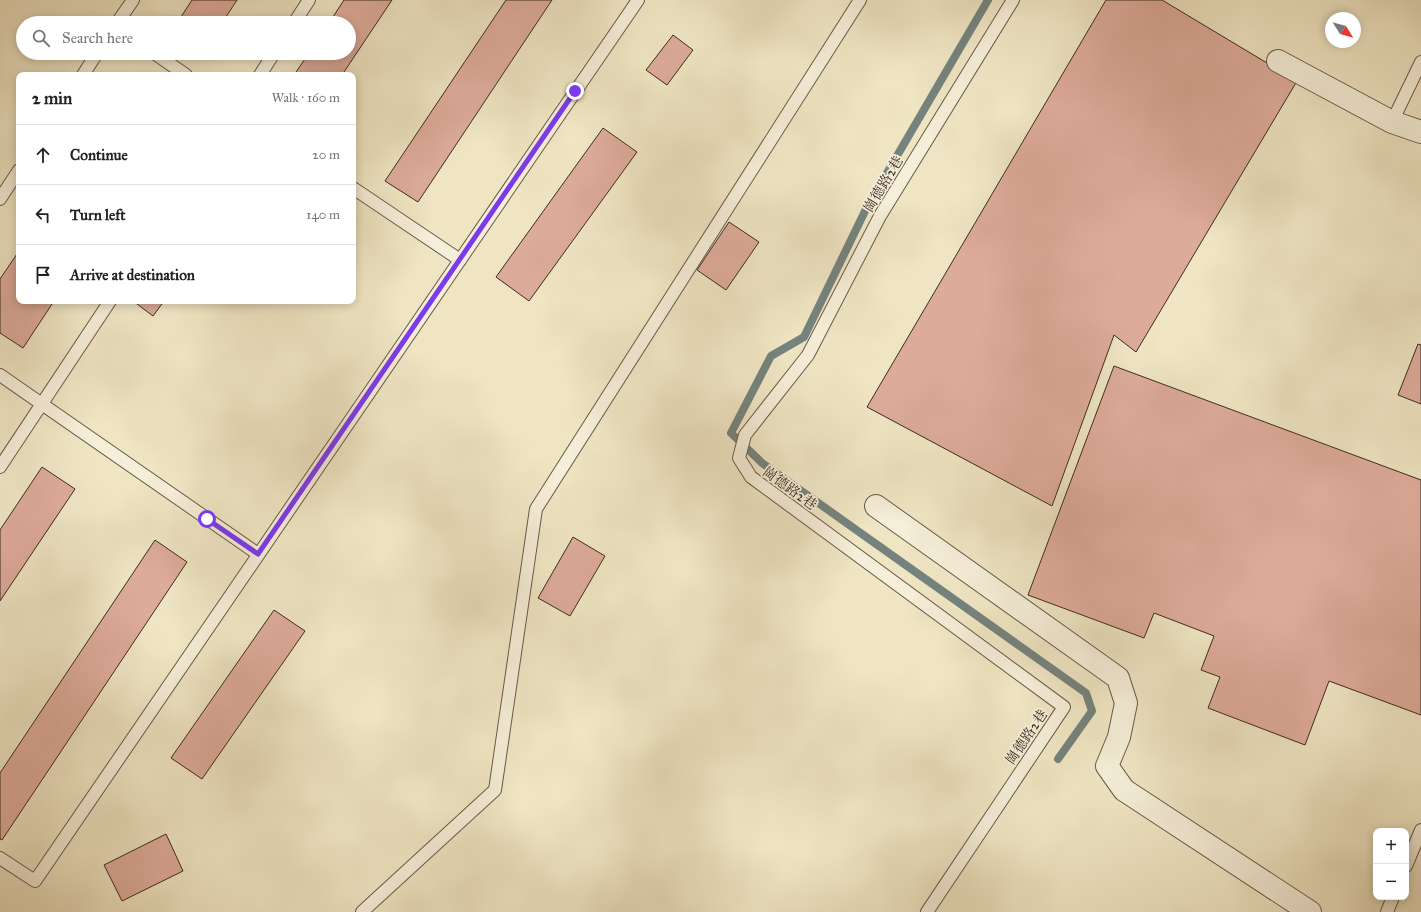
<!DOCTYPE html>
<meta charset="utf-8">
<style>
body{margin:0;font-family:"IM FELL Great Primer","Noto Serif TC",serif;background:#f2f2f2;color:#202124}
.controls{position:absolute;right:12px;bottom:12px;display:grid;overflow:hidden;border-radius:8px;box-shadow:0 2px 10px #0003}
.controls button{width:36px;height:36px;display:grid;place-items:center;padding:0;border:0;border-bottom:1px solid #e0e0e0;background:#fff;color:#202124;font:20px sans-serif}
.compass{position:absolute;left:1325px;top:12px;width:36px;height:36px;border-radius:50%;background:#fff;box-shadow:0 2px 10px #0003;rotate:127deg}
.stop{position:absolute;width:12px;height:12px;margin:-9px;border:3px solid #7c3aed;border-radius:50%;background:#fff}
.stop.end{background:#7c3aed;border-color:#fff;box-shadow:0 1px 4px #0008}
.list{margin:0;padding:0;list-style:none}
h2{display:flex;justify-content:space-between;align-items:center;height:52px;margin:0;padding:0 16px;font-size:17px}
h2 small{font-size:13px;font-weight:400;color:#757577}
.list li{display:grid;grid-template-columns:26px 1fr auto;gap:12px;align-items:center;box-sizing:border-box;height:60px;padding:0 16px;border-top:1px solid #e0e0e0}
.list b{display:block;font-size:15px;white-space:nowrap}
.list em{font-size:13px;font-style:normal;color:#757577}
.icon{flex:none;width:22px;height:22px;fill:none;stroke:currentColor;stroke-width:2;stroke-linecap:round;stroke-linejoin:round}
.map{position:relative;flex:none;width:1421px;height:912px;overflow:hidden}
.search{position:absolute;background:#fff;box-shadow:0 2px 10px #0003;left:16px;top:16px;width:340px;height:44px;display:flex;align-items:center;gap:10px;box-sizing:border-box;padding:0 14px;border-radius:22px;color:#757577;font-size:15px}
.panel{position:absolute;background:#fff;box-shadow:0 2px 10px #0003;left:16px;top:72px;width:340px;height:232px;border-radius:8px}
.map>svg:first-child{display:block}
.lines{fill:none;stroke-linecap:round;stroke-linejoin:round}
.stream{stroke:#75837e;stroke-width:8}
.building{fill:#ddab9a;stroke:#3b2b21}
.service-casing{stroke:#685a4a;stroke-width:14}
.minor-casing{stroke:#685a4a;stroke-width:24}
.service{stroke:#f5eed8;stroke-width:12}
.minor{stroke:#f5eed8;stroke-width:22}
.route{stroke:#7c3aed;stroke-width:5}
.labels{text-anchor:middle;stroke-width:3.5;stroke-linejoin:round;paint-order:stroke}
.street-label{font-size:14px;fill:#3b2b21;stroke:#f5eed8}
</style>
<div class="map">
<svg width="1421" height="912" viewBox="0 0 1421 912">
<rect width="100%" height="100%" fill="#efe5c3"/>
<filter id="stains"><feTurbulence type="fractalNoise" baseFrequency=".005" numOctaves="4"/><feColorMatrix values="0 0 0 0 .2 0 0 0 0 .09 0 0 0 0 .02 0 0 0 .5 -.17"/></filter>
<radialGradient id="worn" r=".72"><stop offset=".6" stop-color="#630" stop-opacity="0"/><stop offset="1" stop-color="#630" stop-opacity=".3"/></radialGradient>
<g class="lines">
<path class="stream" d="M988,0l-122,209 -62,128 -33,19 -40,77 31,30 324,230 6,18 -34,48"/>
</g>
<g class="building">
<path d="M192,0h45l-15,23h-45z"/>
<path d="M344,0h48l-50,75h-48l15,-22h40v-30h-20z"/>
<path d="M506,0h46l-134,202 -33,-21z"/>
<path d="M1106,0h56l135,81 -161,271 -22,-17 -62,171 -185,-99z"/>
<path d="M673,35l20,15 -26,35 -21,-15z"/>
<path d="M603,128l34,24 -108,149 -33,-24z"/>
<path d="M729,222l30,20 -33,48 -29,-20z"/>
<path d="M19,251v50h35l-31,47 -23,-15v-54z"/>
<path d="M133,301h31l-11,15z"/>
<path d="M1418,344l3,1v59l-23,-9z"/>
<path d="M1114,366l307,114v235l-92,-34 -24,64 -97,-37 12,-31 -19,-7 13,-34 -60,-23 -10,25 -116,-43z"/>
<path d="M42,467l33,22 -75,112v-71z"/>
<path d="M573,537l32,19 -35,60 -32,-18z"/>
<path d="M155,540l32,22 -185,278 -2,-1v-66z"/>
<path d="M274,610l31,21 -103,148 -31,-21z"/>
<path d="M166,834l17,37 -61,30 -18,-36z"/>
</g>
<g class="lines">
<g class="service-casing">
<g id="service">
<path d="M117,23l16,-23"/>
<path d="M294,23l15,-23"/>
<path d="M154,53l32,22"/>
<path d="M83,75l14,-22"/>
<path d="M260,75l14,-22"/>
<path d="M1392,122l29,-60"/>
<path d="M353,188l107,72"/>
<path d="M0,199l19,-29"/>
<path d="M0,375l258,179"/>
<path d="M0,467l110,-166"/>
<path d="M0,858l35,23 603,-881"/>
<path d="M1406,866l15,-36"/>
<path d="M362,912l133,-122 41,-281 324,-509"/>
<path d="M927,912l137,-205 -313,-230 -12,-19 6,-23 63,-80 72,-139 133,-216"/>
<path d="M1387,912l6,-15"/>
</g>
</g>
<g class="minor-casing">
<g id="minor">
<path d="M1278,61l114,61 29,10"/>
<path d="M876,506l242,172 8,25 -7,34 -12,29 17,24 186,122"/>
</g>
</g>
<use href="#service" class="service"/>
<use href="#minor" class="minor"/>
</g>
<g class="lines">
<path class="route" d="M207,519l51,35 317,-463"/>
</g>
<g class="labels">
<g class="street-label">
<text transform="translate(883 184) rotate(-59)" y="5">崗德路2巷</text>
<text transform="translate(790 488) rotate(36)" y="5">崗德路2巷</text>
<text transform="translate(1026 737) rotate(-56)" y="5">崗德路2巷</text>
</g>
</g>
<rect width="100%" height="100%" filter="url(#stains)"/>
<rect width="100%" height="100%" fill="url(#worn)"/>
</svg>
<div class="controls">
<button>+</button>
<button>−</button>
</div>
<svg class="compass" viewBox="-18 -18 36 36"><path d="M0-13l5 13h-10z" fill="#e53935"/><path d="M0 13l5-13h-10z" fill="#757577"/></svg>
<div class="stop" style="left:207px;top:519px"></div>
<div class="stop end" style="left:575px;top:91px"></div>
<div class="search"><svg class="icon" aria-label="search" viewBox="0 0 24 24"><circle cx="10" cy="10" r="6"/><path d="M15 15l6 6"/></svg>Search here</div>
<section class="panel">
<h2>2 min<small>Walk · 160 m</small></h2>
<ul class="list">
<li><svg class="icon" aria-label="ahead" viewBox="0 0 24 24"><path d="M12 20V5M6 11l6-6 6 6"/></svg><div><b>Continue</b></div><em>20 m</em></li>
<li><svg class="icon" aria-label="left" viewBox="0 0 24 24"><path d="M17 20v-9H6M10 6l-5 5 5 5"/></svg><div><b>Turn left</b></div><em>140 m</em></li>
<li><svg class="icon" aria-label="arrive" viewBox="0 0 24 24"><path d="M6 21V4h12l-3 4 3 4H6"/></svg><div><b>Arrive at destination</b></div></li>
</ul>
</section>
</div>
